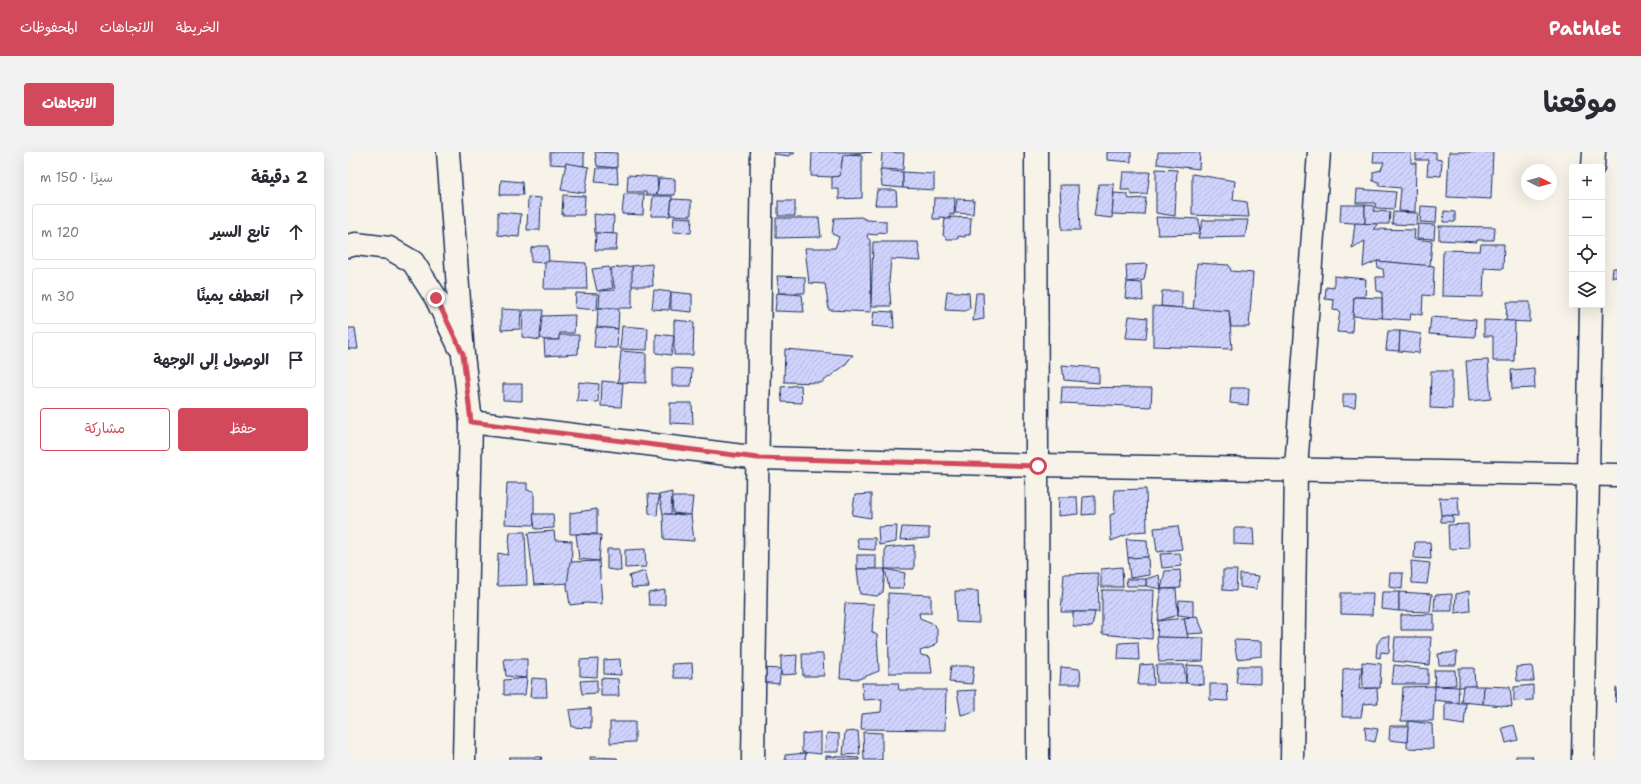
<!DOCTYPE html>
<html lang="ar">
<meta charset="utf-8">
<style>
body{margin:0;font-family:"Shantell Sans","Playpen Sans Arabic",sans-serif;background:#f2f2f3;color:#2b2b33;direction:rtl}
.controls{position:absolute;right:12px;top:12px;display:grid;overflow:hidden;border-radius:4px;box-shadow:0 4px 16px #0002}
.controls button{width:36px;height:36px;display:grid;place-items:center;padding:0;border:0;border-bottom:1px solid #e1e1e2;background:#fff;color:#2b2b33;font:20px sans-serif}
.compass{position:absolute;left:1173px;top:12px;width:36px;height:36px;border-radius:50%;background:#fff;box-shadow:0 4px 16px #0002;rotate:95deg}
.stop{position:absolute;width:12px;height:12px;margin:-9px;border:3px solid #d1495b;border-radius:50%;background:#fff}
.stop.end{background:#d1495b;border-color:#fff;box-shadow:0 1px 4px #0008}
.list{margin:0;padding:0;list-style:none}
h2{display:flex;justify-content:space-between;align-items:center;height:52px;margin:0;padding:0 16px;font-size:17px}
h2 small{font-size:13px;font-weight:400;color:#7c7c81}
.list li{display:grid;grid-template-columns:26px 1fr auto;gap:12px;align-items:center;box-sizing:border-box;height:56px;margin:0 8px 8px;padding:0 8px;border:1px solid #e1e1e2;border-radius:4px}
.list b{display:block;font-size:15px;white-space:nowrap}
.list em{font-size:13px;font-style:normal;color:#7c7c81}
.actions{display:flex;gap:8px;padding:12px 16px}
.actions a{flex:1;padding:9px 0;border:1px solid #d1495b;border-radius:4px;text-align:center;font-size:14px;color:#d1495b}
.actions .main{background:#d1495b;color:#fff}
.icon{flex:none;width:22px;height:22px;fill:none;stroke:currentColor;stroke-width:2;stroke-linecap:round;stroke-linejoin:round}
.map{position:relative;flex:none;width:1269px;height:608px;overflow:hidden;direction:ltr;border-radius:4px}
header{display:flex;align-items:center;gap:24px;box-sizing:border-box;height:56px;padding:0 20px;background:#d1495b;color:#fff}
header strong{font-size:19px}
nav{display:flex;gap:22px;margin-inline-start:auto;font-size:14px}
.intro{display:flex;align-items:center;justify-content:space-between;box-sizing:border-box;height:96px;padding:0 24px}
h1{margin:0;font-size:28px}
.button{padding:10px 18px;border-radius:4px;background:#d1495b;color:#fff;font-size:14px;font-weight:700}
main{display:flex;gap:24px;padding:0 24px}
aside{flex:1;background:#fff;border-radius:4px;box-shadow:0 4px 16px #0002}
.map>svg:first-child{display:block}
.building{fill:url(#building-hatch);stroke:#1b2f5e}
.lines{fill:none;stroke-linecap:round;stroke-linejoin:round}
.minor-casing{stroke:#1b2f5e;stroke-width:25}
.minor{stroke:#f7f3e8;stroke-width:22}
.route{stroke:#d1495b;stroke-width:5}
</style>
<header>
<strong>Pathlet</strong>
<nav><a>الخريطة</a><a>الاتجاهات</a><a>المحفوظات</a></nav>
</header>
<div class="intro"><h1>موقعنا</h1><a class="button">الاتجاهات</a></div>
<main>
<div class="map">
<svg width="1269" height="608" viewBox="0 0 1269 608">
<defs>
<pattern id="building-hatch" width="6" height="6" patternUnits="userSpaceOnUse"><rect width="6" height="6" fill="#d0d3fc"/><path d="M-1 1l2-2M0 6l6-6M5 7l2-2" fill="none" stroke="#b2b5da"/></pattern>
</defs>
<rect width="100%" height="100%" fill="#f7f3e8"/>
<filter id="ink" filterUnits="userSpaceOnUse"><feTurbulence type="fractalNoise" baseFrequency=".025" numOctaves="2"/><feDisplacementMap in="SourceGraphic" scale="8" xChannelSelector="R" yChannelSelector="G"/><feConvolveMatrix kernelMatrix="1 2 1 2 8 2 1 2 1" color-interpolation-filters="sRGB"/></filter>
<g filter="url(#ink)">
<g class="building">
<path d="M202,0h34v14l-34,-2z"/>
<path d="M247,0l22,1v15l-20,-2z"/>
<path d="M425,0h22l-1,2h-4v2l-17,-2z"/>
<path d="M464,0h60l-29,3 -3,21 -8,1 -21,-1z"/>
<path d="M534,0l22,1 -1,17 -22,-1z"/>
<path d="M759,0h24v10l-24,-2z"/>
<path d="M810,0h42l-1,17 -42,-5z"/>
<path d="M1026,0h37v11h5l-1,49 -16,-1 2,-23 -22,-2v-4l-6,-1v-9l8,-2 3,-8h-11z"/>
<path d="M1068,0h20v7l6,1 -1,16 -14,-1 1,-15h-12z"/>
<path d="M1101,0h44l-2,47 -44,-2z"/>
<path d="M495,3l19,1v42l-23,1v-10h-7v-12l8,-1z"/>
<path d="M218,11l23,4 -4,26 -24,-3z"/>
<path d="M249,16h20l1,16 -23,-2z"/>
<path d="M808,17l21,1 -2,46 -19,-3z"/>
<path d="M532,18l23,2v16l-21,-2z"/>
<path d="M555,20l31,2v16l-31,-2z"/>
<path d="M775,20h27l-3,22 -15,1 -2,-5h-9z"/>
<path d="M844,22l43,7 -2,19 14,2 2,15 -57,-2z"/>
<path d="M280,23l29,2 1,15 -3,3h-9v-3h-19z"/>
<path d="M311,26l16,1v16h-18z"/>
<path d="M153,28l21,2 1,13h-23z"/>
<path d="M751,32h15l-2,34 -18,-2z"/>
<path d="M712,33h18l2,45h-18z"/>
<path d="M1009,37l39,3 -2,17 -18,-1 -1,-5h-19z"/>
<path d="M529,38h19l1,15h-22z"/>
<path d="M766,41l13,1 2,5 17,-1 -2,17 -32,-1z"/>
<path d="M276,42h20l-1,21 -21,-1z"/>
<path d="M215,43l22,1 -1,19h-22z"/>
<path d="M305,44h19l-2,20h-19z"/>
<path d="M180,45l13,1 -1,32h-13z"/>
<path d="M586,46h21l-1,17 -4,-1v4l-10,-1v2h-7z"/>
<path d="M324,47l19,1v16l-21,-1z"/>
<path d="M609,47l17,1 -1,14 -18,-1z"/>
<rect x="430" y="49" width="17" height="15"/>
<path d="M993,53h24v19l-25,-2z"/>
<path d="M1017,53l9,1v5l16,1 -1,12h-24z"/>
<path d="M1073,54l16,1 -1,16 -16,-1z"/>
<path d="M1096,59l11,1v10h-12z"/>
<path d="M150,60l23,2 -2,23 -21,-2z"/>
<path d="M1045,60l25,1 -1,12 -25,-1z"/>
<path d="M246,62l20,2 -1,18 -18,-1z"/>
<path d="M326,65l18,1 -1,15 -18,-1z"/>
<path d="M513,65l6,3 19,1v12l-7,-1 -2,3 -9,-1 -1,3 3,3 1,72 -42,-2 -4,-26 -16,-1 -4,-35h30l4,-11 -7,-3 2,-16z"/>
<path d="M603,65l20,1 -1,17h-5v2l-7,-1v3h-11l-4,-4 2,-16h5z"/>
<path d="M808,65l43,2 1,15 -42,1z"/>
<path d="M428,66h43l2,19 -45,1z"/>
<path d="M855,68h45l-3,17 -47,1z"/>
<path d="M1007,71l23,1 -5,5 42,1 -1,9 18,2 -2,25 -53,-5 -14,6 2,-26 -13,7z"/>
<path d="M1070,72l17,1 -1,14 -17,-1z"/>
<path d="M1091,74l56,1 -1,13h-17v2l-38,-2z"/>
<path d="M248,81l21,1 -1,16h-21z"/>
<path d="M525,90h45l3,19 -30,-2 -2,23 2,24h-20z"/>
<path d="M1133,92h23l-1,25 -19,-1 -1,29 -41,-1 1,-46 37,1z"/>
<path d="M190,94h10l1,15 -4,2 -14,-1v-14z"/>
<path d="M201,109l37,2 1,26h-43l1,-26z"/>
<path d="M1029,109l57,5 -1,30 -10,-1 -1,20 -11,-2 -1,7 -28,-2v-26l-5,-1 -1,-14h8l-1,-8 -5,-1z"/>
<path d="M849,111l32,2 2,6 22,2 -4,54h-18l-2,-16h-36z"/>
<path d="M304,112l1,22h-22l1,-20z"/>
<path d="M799,112l-3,16 -17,2 -1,-17z"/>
<path d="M284,114v42h-33l1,-17 15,-1 -4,-22z"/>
<path d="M261,115l4,21 -16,3 -5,-22z"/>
<path d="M1265,116h4v9h-5z"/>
<path d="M429,124l28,1v16h-26z"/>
<path d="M986,124l32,3 -1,18h-11l-2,36 -15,-1 3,-21 -7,-1 1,-10 -9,-1 1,-12 8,1z"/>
<path d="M779,130l15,1 1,18 -18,-3z"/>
<path d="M306,138l17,2 -2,18 -17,-1z"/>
<path d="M599,139l22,2 1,15 -5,3 -20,-1z"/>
<path d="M814,139h20v17l-21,-2z"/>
<path d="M323,140l21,2v18l-21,-2z"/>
<path d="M228,141l22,1 -1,16 -22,-2z"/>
<path d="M429,141l25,2 2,17 -29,-1z"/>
<path d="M628,141h7l1,26 -11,2z"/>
<path d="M1006,145l28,1v20l-29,-2z"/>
<path d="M1159,150h23v20l-24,-1z"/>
<path d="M805,154l76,5 3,38 -79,-3z"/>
<path d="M250,156l21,1 -1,20 -21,-2z"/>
<path d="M153,157l20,1 -1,19 -19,1z"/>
<path d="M175,158h20l-3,30 -18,-3z"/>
<path d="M526,159l19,1 1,16 -22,-2z"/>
<path d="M227,163l-1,18h-14l-1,7h-15l-4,-3 2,-21z"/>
<path d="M781,164l19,2 -2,21 -20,-1z"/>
<path d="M1083,165l45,3 -1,17 -46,-3z"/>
<path d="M326,168l20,2 -1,33h-19z"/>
<path d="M1136,168l31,1 -1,40h-21v-25h-9z"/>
<path d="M274,174l26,2 -1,22 -27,-1z"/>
<path d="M248,175l22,2 -1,19 -23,-1z"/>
<path d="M0,176h7l3,21h-10z"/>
<path d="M1040,179h12l-1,20 -13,-1z"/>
<path d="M1052,179l21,3 -2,19 -20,-2z"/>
<path d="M308,182l18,2 -3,19 -15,-2z"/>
<path d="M211,183h20l-1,19 -33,2 -1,-16h15z"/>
<path d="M437,197l68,6 -9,11 -23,17 -37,-1z"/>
<path d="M273,199l25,2v30l-28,-1z"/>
<path d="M1140,208l3,39 -22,2 -3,-40z"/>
<path d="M714,213l37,3v15l-35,-3z"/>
<path d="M324,216l20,1 -1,17h-19z"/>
<path d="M1186,216l1,20 -23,1 -1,-19z"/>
<path d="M1083,219h21v38l-22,-1z"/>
<path d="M254,229l21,2 -2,24 -20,-1z"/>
<path d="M231,230l20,2 -1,18 -21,-1z"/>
<path d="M155,232h19v17l-19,-1z"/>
<path d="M453,233l1,18 -20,-1 -1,-15z"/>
<path d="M714,235l90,1 -1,19 -90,-4z"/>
<path d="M883,236h18l-1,17 -18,-2z"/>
<path d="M995,242h13l-1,13 -12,-1z"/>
<path d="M322,251h22l1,21 -23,-1z"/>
<path d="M159,331h20v7l7,1v34l-29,-1z"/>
<path d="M798,337l1,42 -13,1 -23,9 -1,-26 5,-2 -1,-23z"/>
<path d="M324,340l-1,22h-8l-4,-19z"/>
<path d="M300,342l11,1 -2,21 -8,-3z"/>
<path d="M523,342v24l-19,-3 3,-20z"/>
<path d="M747,344v18l-13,1 1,-18z"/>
<path d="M324,345h21l-2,18 -18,-2z"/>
<path d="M711,345h18l1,17 -20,2z"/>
<path d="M1110,345l1,19 -18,-1 -2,-17z"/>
<path d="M249,357v25h-27v-21z"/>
<path d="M185,362h20l1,14 -19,1z"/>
<path d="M315,362l28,1 3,26 -30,-2z"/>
<path d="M1093,363l12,1v6h-12z"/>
<path d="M1120,372l1,24 -20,1 -1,-24z"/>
<path d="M549,374l-1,16 -17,3 -1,-18z"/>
<path d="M830,374l4,23 -25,3 -3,-24z"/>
<path d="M554,375l27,1v10l-29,2z"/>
<path d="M886,376h19l1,17 -20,-1z"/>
<path d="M206,379l1,9 17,1 -1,42 -37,2 -6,-52z"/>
<path d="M162,380h15l2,53 -30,1 1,-33 10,2z"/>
<path d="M228,382l25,1 -2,26 -20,-2z"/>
<path d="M509,386h18v12l-16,-1z"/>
<path d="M778,387l21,1 1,17 -20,1z"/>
<path d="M1067,390h15l1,17 -17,-1z"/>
<path d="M566,393v24h-29v-21z"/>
<path d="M259,397h13l1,22 -14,-2z"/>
<path d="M297,397l1,18 -21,1v-18z"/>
<path d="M832,401l2,13 -20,2 -2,-14z"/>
<rect x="509" y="403" width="19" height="14"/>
<path d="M800,405l1,18 -19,3 -2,-20z"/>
<path d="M251,409l3,43 -16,-1 -16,2 -3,-19 3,-24z"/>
<path d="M1063,409l19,2 -3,21 -15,-1z"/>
<path d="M774,415l1,20h-22v-18z"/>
<path d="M509,417h28l-2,23 -6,4 -17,-2z"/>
<path d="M537,417l20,4 -2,15h-14z"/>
<path d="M832,418l1,18 -20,1 4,-18z"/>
<path d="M875,418h14l-1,21 -13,-1z"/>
<path d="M297,419l4,16 -17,1 -3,-12z"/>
<path d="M750,421l1,39h-38l3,-38z"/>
<path d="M1042,421h13l-1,16 -13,-2z"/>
<path d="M892,422l19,2 -3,13 -16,-2z"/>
<path d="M811,423l2,14 -15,-3v-7z"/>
<path d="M778,427h20v7h-19z"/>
<path d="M813,437h15l2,26 -20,6z"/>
<path d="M317,438v15h-16l-1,-12z"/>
<path d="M754,438h52l-2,49 -50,-5z"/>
<path d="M607,439h23l1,32 -23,-1z"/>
<path d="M1121,439l1,20 -15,2 1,-19z"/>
<path d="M1034,440h17v19l-18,-2z"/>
<path d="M1051,440l33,2 -2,18 -31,-1z"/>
<path d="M540,441l43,2v18h-12l1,5 12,5 5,5v14l-5,5 -12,4 1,4 9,2 2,16h-43z"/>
<path d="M993,441h32l-1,22 -31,-1z"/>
<path d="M1104,442v17h-18l1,-16z"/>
<path d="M831,448l14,1v16l-15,-2z"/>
<path d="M497,451l29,1 -2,28 5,3 2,36 -20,8 -19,-1z"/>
<path d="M725,460h22l-3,15 -19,-1z"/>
<path d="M1086,462v16h-33v-15z"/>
<path d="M849,464l7,17 -17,1 -3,-16z"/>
<path d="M836,466l4,20 -31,-1 1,-16z"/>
<path d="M1042,484l-1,17 -8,-1 -1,6 -4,-1 1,-13 5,-7z"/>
<path d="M809,485l47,1 -1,23 -44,1z"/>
<path d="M1047,485h36l-2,28 -36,-4z"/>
<path d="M886,488l28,1v15l-25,3z"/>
<path d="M790,490l1,18 -21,-1 1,-16z"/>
<path d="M1109,500l-1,13h-17l-1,-11z"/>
<path d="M454,502h21l1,22h-21z"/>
<path d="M449,503l-1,19 -15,1v-19z"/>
<path d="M156,507h23v19l-21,-2z"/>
<path d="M250,507l-1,18 -17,-1v-16z"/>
<path d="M272,507l1,16 -17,-1v-14z"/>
<path d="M1014,510l19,2 -1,24h-17z"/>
<path d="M344,511l1,15h-19l-2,-14z"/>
<path d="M805,512l1,21h-16l2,-20z"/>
<path d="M808,513h28l2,18h-29z"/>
<path d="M839,513l17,1v19l-18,-2z"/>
<path d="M1046,513l34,4v15h-36z"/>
<path d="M603,514h23l-2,18 -23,-2z"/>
<path d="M890,514h23v18l-25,-1z"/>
<path d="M1184,514l2,15h-17l-1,-14z"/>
<path d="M713,515l19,2 1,15h-21z"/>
<path d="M1014,515l-3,22 18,-1 1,15 -15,1 -2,13h-19l1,-48z"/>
<path d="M413,516l20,1 -2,15 -18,-2z"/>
<path d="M1111,516h15l1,18 -16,1z"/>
<path d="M1086,518h21l1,15 -21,1z"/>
<path d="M179,526l-2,17h-21v-15z"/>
<path d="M184,526l14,1 1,18h-17z"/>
<path d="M253,526l17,1 1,17h-18z"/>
<path d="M249,528v13l-15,1 -2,-13z"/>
<path d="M514,531h36l1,7h47l-1,40 -84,-1 1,-15 19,-2 1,-13 -19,1z"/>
<path d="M862,532h17l1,17 -18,-1z"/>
<path d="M1185,533v15l-19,1v-14z"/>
<path d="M1087,534l24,1 -1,16 -24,-3z"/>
<path d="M1087,534l-2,35h-32l2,-34z"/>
<path d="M1115,534h21l-1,18 -22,-2z"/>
<path d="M1136,534l26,1 2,20 -29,-3z"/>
<path d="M1268,536h1v14h-2z"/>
<path d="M628,538v21l-15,4 -4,-24z"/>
<path d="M1097,551h21l-2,22 -19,-3z"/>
<path d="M243,556v20l-19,-1 -3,-17z"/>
<path d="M1060,569l24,3 1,25 -26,-1z"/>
<path d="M262,570h25v20l-25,1z"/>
<path d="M1166,573l4,15 -12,3 -4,-15z"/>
<path d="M1042,574h18l-1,16 -18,-2z"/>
<path d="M1017,575l13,2 -3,13 -9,-2z"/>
<path d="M510,579l2,23 -17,1 2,-23z"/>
<path d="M473,580v22l-19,-2v-18z"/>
<path d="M515,580l19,1v27h-18z"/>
<path d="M479,581l12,1v18h-15z"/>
<path d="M458,601l-1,7h-20v-5z"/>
<path d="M478,604l33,2v2h-33z"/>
<path d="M1168,604h16l1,4h-17z"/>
<path d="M161,605h33l-1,3h-32z"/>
<path d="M242,605l27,1 1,2h-28z"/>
</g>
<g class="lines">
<g class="minor-casing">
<g id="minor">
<path d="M100,0l15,203 8,67 -7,338"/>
<path d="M688,0l2,608"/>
<path d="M1245,15l1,-15"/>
<path d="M0,94l8,-2 33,4 24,14 23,36 23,48"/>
<path d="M123,270l288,36 279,7 579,10"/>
<path d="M405,608l9,-608"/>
<path d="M944,608l4,-292 23,-316"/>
<path d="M1235,608l8,-455"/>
</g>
</g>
<use href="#minor" class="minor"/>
</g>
</g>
<g class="lines" filter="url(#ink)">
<path class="route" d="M88,146l27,56 8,68 287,36 280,8"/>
</g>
</svg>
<div class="controls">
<button>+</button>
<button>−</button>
<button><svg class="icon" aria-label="locate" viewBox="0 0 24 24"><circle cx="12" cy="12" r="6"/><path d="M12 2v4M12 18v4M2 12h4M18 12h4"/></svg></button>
<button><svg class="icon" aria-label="layers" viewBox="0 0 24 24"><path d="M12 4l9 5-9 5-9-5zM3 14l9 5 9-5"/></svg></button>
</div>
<svg class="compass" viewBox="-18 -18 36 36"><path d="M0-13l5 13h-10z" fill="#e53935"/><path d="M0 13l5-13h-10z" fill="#7c7c81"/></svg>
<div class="stop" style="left:690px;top:314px"></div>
<div class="stop end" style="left:88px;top:146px"></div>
</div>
<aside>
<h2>2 دقيقة<small>سيرًا · 150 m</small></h2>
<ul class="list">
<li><svg class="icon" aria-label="ahead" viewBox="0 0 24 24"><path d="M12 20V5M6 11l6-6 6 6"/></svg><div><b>تابع السير</b></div><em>120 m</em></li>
<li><svg class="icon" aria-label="right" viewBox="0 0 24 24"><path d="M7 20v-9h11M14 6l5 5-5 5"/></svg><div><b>انعطف يمينًا</b></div><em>30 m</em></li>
<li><svg class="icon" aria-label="arrive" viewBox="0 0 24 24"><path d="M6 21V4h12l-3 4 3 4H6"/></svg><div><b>الوصول إلى الوجهة</b></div></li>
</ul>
<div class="actions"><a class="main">حفظ</a><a>مشاركة</a></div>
</aside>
</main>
